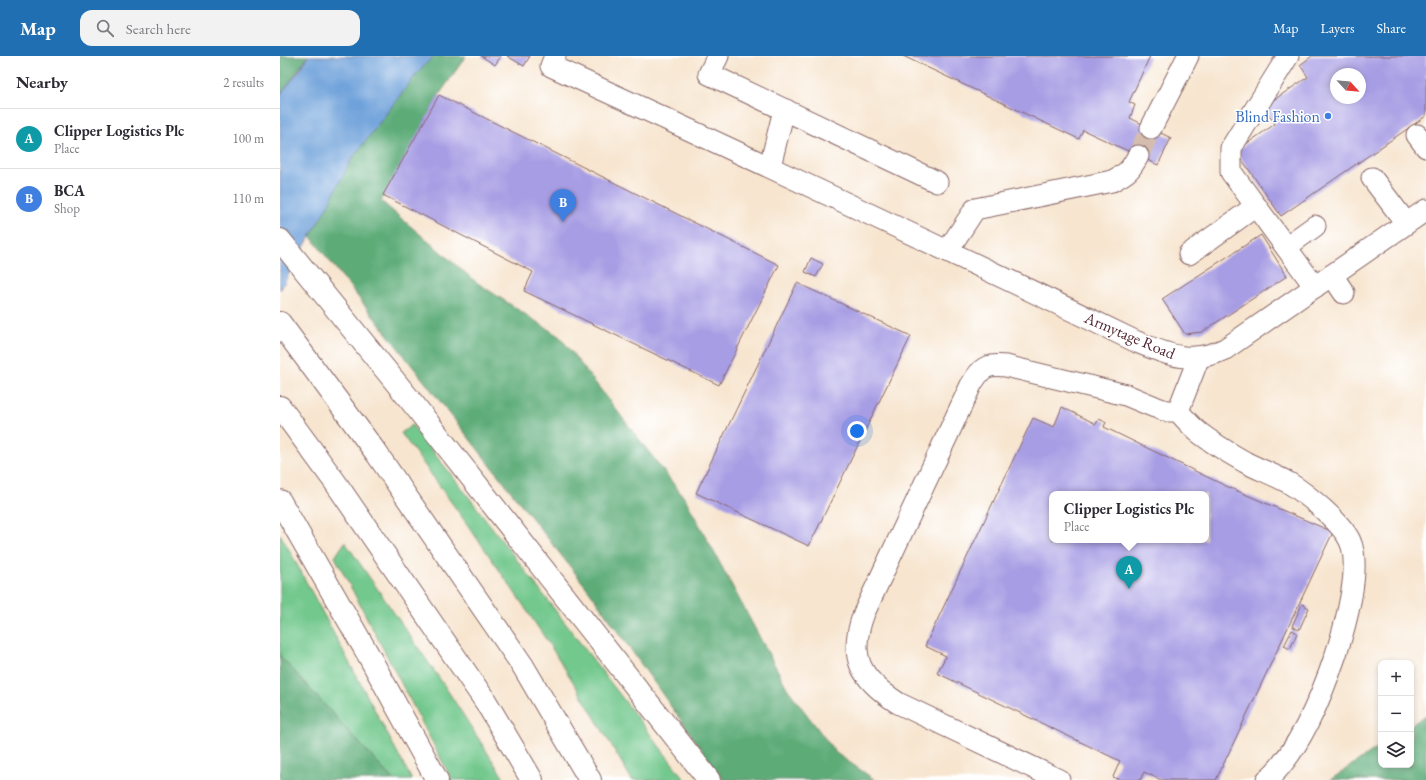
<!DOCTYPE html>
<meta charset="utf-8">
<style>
body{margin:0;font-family:"EB Garamond",serif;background:#f2f2f3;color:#2b2b33}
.controls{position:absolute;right:12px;bottom:12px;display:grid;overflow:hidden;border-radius:8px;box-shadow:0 2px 6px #0003}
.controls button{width:36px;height:36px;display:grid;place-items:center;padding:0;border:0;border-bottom:1px solid #e1e1e2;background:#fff;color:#2b2b33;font:20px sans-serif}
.compass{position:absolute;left:1050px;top:12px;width:36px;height:36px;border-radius:50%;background:#fff;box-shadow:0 2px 6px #0003;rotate:116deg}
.you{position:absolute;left:577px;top:375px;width:14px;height:14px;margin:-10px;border:3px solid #fff;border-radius:50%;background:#1a73e8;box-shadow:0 0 0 6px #1a73e833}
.badge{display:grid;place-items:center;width:26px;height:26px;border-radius:50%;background:#1f6fb2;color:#fff;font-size:13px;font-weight:700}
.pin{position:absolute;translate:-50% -33px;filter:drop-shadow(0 1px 2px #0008)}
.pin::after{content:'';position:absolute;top:21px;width:14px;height:12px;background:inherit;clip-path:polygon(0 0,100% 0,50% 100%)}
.popup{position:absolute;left:769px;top:435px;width:160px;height:52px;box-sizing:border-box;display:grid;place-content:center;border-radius:8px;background:#fff;filter:drop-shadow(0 1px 3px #0005);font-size:13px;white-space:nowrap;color:#7c7c81}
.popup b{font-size:15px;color:#2b2b33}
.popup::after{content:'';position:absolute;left:50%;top:100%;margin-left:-8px;border:8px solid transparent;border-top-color:#fff}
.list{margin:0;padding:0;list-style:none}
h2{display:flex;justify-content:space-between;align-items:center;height:52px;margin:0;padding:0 16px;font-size:17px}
h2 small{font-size:13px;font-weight:400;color:#7c7c81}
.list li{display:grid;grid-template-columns:26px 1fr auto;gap:12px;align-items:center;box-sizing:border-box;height:60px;padding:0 16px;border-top:1px solid #e1e1e2}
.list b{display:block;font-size:15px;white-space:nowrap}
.list p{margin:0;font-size:13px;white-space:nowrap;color:#7c7c81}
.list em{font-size:13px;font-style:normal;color:#7c7c81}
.icon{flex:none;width:22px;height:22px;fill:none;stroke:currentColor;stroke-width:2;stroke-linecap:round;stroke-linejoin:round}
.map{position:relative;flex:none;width:1146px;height:724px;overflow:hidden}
header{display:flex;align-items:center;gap:24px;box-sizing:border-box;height:56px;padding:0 20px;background:#1f6fb2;color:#fff}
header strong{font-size:19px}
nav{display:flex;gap:22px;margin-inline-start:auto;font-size:14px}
.search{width:280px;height:36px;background:#f2f2f3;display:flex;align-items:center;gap:10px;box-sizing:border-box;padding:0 14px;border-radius:12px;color:#7c7c81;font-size:15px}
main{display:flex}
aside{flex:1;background:#fff}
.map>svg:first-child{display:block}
.green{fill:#72c88d;stroke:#5e745c}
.forest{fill:#5dac78;stroke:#546652}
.water{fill:#6ea1da;stroke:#5c6082}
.building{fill:#a79de4;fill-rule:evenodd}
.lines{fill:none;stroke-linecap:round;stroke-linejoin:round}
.minor-tunnel{stroke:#d4bdae;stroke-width:21;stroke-dasharray:21 10;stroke-linecap:butt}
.minor-casing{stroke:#876464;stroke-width:23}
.highway-casing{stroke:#876464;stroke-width:24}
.minor{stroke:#fff;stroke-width:21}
.highway{stroke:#fff;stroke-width:22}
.shop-dot{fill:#3f7fe0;stroke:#fff;stroke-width:1.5}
.labels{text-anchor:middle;stroke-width:3;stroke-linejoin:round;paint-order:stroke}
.shop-label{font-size:16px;fill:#366cbe;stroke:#fff;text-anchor:end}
.street-label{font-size:16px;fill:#4a1f2b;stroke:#fff}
</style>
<header>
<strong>Map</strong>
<div class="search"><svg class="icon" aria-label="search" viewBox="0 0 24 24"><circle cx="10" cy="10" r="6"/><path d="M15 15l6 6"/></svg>Search here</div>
<nav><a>Map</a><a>Layers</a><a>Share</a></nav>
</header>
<main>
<aside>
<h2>Nearby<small>2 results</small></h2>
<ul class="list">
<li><span class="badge" style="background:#0f9aa8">A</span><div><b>Clipper Logistics Plc</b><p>Place</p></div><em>100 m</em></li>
<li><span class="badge" style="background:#3f7fe0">B</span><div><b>BCA</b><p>Shop</p></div><em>110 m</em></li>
</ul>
</aside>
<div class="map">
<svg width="1146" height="724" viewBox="0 0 1146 724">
<rect width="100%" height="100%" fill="#fff"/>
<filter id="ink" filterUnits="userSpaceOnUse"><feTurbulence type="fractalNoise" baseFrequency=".025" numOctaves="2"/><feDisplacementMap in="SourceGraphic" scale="8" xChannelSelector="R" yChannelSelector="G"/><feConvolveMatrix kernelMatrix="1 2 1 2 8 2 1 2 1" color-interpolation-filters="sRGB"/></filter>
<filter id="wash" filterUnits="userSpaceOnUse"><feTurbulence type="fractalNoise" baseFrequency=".012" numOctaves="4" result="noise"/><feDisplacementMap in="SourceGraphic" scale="16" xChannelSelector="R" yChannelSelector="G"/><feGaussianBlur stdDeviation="0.9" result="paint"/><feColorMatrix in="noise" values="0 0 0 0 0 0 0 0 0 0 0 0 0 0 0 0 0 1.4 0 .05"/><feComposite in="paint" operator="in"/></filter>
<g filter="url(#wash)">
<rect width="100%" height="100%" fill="#f7e5cf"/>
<g class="green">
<path d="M132,369l56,71 217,284h-53c-24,-40 -47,-80 -72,-119 -50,-78 -104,-153 -159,-228z"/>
<path d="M0,478l7,12 125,234h-19l-113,-124z"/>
<path d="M65,486l99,143 61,95h-53l-117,-223z"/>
</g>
<g class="forest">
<path d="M0,0h28l-28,40z"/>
<path d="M154,0h32l-27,39 -58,106 95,81 84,55 126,163 101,188 49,65 39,27h-152l-133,-188 -280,-356 41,-76 67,-88z"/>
<path d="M0,600l113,124h-113z"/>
<path d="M1146,659v65h-96l51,-35v20h30v-40z"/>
</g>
<path class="water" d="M28,0h126l-16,16 -67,88 -22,43 -49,87v-195l19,-24z"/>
<g id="blocks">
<g class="building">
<path d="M201,0h20l-6,9z"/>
<path d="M227,0h23l-6,10z"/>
<path d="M623,0h247l-21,46 6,3 -5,13 41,20 -13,27 -75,-35 -4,9z"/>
<path d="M1032,0h114v60l-145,100 -45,-65 39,-27 -12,-17 45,-30 -8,-12zM1056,18h24v24h-24z"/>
<path d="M159,39l340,170 -60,120 -195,-94 9,-19 -150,-77z"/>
<path d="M981,179l26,41 -85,56 -17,2 -23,-35z"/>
<path d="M531,202l12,6 -7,13 -11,-5z"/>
<path d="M517,227l114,53 -102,210 -113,-53z"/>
<path d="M782,351l34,17 3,-5 7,3 -2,5 39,19 83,40 107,46 -117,248h-55l-17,-8 -4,8h-20l-7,-3 7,-16 -183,-88 9,-17 -21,-10 108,-228 21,9zM772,438h154v46h-154z"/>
<path d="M1022,548l7,4 -10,22 -7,-4z"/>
<path d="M1012,574l5,3 -7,16 -6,-3z"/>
</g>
</g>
</g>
<g filter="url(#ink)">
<use href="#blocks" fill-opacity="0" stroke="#876464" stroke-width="1"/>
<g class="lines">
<path class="minor-tunnel" d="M858,100l13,-28"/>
<g class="minor-casing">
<g id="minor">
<path d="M275,0l-4,10c196,90 392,182 586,276 32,13 54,23 88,7l201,-139"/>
<path d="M438,0l-9,18 228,108"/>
<path d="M1008,0l-57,92v24l84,115"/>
<path d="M871,72l37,-72"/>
<path d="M1137,79l9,12"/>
<path d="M490,110l12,-48 4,-8"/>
<path d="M1092,122l34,45"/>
<path d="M1006,191l29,-21"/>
<path d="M668,194l27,-41 137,-28c15,-8 18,-10 26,-25"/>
<path d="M909,198l67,-48"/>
<path d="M1052,219l12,18"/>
<path d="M898,355l21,-54"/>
<path d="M779,724l-161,-77c-37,-24 -51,-45 -34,-90l107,-228c10,-17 14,-21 35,-19l120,29 29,12 11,4h12c6,7 12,14 19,20 15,12 32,22 48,31 15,8 30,13 44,21 18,11 53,40 61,58 12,26 -5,86 -14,113 -14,41 -36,97 -69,126"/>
</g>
</g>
<g class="highway-casing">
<g id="highway">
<path d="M0,184l135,166 294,374"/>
<path d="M0,267l97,131 146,212 67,114"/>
<path d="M0,351l55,75 151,220 46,78"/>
<path d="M0,445l89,155 68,124"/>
</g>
</g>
<use href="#minor" class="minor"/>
<use href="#highway" class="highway"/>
</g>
</g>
<circle class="shop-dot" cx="1048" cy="60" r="4"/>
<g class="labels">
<g class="shop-label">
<text x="1040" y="66">Blind Fashion</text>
</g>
<g class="street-label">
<text transform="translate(850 279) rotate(23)" y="6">Armytage Road</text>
</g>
</g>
</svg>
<div class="controls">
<button>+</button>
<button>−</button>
<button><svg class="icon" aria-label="layers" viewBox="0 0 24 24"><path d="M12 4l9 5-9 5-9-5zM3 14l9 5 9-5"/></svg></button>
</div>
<svg class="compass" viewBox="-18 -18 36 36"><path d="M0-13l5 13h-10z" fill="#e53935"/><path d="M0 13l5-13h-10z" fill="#7c7c81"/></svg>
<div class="you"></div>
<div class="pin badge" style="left:849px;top:533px;background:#0f9aa8">A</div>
<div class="popup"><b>Clipper Logistics Plc</b>Place</div>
<div class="pin badge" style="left:283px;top:166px;background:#3f7fe0">B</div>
</div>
</main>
